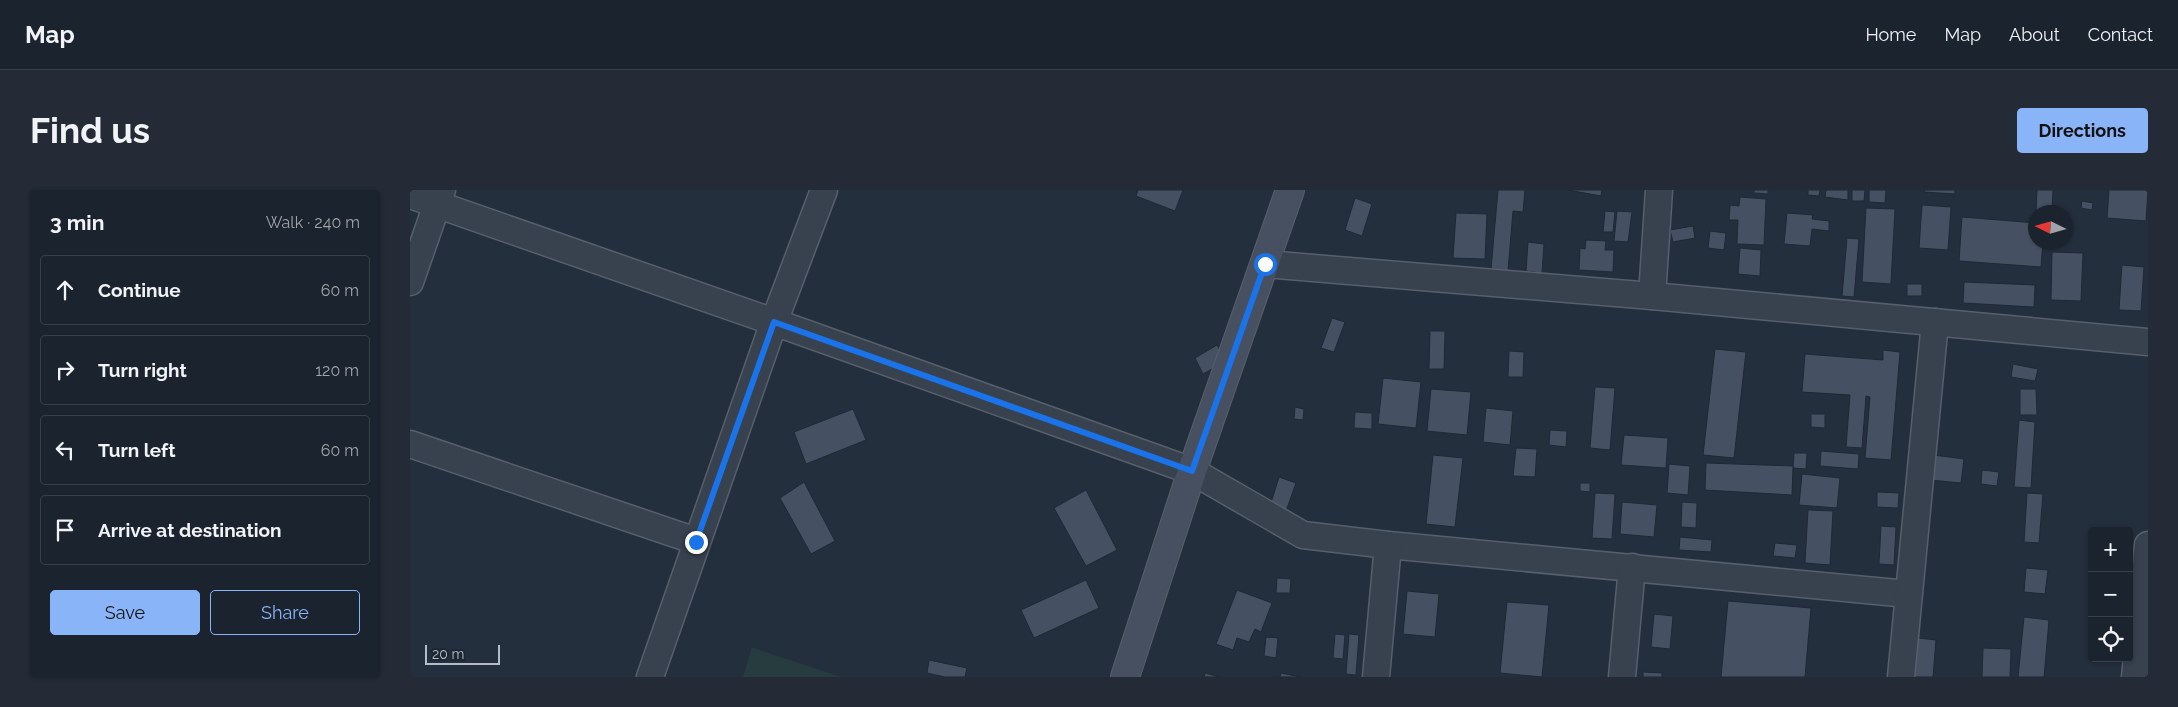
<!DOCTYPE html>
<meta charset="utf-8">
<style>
body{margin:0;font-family:Raleway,sans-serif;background:#242b36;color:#f1f3f6}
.controls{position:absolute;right:15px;bottom:15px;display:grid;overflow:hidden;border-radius:5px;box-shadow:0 1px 4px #0004}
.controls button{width:45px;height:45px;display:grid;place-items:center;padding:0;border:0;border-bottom:1px solid #39404a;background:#1b232e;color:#f1f3f6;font:25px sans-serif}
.compass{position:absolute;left:1618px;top:15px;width:45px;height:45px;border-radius:50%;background:#1b232e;box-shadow:0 1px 4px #0004;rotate:275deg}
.scale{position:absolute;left:15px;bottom:12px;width:75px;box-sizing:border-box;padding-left:5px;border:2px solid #b4bcc9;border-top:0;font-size:14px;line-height:18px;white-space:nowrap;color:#b4bcc9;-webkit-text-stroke:4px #1d2633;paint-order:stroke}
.stop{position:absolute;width:15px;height:15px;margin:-11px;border:4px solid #1a73e8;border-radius:50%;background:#fff}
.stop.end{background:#1a73e8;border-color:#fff;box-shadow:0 1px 5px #0008}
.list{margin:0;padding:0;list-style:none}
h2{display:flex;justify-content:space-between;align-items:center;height:65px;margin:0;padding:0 20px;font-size:21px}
h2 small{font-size:16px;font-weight:400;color:#a0a4aa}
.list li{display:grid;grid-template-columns:32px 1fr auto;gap:15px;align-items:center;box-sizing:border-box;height:70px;margin:0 10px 10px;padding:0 10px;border:1px solid #39404a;border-radius:5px}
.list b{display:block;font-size:19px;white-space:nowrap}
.list em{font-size:16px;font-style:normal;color:#a0a4aa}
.actions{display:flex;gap:10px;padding:15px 20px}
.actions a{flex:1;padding:11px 0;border:1px solid #8ab4f8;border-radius:5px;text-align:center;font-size:18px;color:#8ab4f8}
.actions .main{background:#8ab4f8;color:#111}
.icon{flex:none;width:28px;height:28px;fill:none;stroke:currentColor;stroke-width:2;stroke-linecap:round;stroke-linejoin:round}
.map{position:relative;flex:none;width:1738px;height:487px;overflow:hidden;border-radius:5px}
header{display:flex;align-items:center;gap:30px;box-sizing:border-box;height:70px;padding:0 25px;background:#1b232e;border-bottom:1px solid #39404a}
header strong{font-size:24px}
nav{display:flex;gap:28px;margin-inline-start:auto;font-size:18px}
.intro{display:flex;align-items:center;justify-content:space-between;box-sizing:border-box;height:120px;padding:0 30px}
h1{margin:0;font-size:35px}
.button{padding:12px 22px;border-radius:5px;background:#8ab4f8;color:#111;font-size:18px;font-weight:700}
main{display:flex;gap:30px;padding:0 30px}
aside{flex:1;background:#1b232e;border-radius:5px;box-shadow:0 1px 4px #0004}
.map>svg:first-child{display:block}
.green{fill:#263c3f}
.building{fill:#455162;stroke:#1f2835}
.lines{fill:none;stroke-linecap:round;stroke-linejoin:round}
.street-casing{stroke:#565f6c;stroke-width:29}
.secondary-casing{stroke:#565f6c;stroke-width:30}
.street{stroke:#38414e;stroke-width:26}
.secondary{stroke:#465061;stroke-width:28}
.route{stroke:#1a73e8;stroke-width:6}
</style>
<header>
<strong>Map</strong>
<nav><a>Home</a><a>Map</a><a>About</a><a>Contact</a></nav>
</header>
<div class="intro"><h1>Find us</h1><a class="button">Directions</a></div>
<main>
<aside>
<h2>3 min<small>Walk · 240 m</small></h2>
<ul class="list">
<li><svg class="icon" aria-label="ahead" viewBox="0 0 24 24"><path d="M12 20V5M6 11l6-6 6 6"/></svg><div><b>Continue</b></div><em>60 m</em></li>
<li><svg class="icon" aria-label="right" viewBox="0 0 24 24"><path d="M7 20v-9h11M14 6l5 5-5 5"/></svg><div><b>Turn right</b></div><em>120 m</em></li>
<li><svg class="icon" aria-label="left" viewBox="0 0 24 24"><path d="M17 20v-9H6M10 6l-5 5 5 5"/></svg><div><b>Turn left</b></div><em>60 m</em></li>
<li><svg class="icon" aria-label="arrive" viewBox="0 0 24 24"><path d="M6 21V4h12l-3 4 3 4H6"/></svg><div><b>Arrive at destination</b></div></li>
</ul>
<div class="actions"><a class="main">Save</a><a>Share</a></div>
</aside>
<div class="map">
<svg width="1738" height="487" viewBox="0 0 1738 487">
<rect width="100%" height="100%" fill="#242f3e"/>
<path class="green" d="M342,457l1,1 88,29h-98z"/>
<g class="building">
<path d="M728,0h45l-8,21 -39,-15z"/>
<path d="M1088,0h27l-2,22 -10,-1 -5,60 -17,-2z"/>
<path d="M1158,0h34l-1,6z"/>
<path d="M1344,0h14v4l-14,-1z"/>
<path d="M1398,0h12l-1,6 -11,-1z"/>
<path d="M1416,0h22v10l-23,-3z"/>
<path d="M1442,0h13l-1,11h-12z"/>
<path d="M1459,0h17l-1,13 -16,-1z"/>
<path d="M1515,0h30v4l-31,-2z"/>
<path d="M1627,0h16l-1,22h-16z"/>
<path d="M1699,0h39l-2,31 -39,-3z"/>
<path d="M1330,7l26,2 -2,46 -27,-1 1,-24h-9l1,-15 9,1z"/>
<path d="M945,8l17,6 -10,32 -17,-6z"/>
<path d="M1672,11l11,2 -1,7 -11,-2z"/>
<path d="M1512,15l29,2 -3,43 -29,-2z"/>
<path d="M1456,18l29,1 -4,75 -29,-2z"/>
<path d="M1195,21l10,1 -2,20h-10z"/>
<path d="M1207,21l15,1 -4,30 -14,-1z"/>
<path d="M1046,23l31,1 -2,45 -32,-1z"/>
<path d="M1377,23l26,2 -1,4 17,2v10l-17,-2 -2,17 -26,-2z"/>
<path d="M1552,27l74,6v19h7l-2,25 -82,-6z"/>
<path d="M1283,36l2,12 -22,4 -3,-12z"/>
<path d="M1300,41l16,2 -2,17 -16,-2z"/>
<path d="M1437,48l12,1 -5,58 -12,-1z"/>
<path d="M1176,50l20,1 -1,9h9l-1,22 -34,-2 1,-22 5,1z"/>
<path d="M1118,52l16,2 -2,29 -16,-2z"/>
<path d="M1330,58l21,2 -1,26 -22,-2z"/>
<path d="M1642,62l31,1 -2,48 -30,-1z"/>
<path d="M1712,75l22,2 -3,44 -22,-1z"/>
<path d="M1554,92l71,3 -1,22 -71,-4z"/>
<rect x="1497" y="94" width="15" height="12"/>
<path d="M922,128l13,4 -11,30 -13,-4z"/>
<path d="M1020,141h15l-1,38h-15z"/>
<path d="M807,155l9,16 -23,13 -8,-16z"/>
<path d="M1305,159l31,3 -12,106 -31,-3z"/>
<path d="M1473,160l17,2 -9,108 -26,-2 5,-61 -4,-1 -4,52 -16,-1 4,-52 -48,-3 3,-38 78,6z"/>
<path d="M1099,161l15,1 -1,25h-15z"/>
<path d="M1603,174l25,5 -3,12 -24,-4z"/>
<path d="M973,188l38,4 -5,46 -38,-4z"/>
<path d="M1185,197l20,1 -5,62 -20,-2z"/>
<path d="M1021,199l40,3 -4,43 -40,-4z"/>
<path d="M1610,199h16l1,26h-17z"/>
<path d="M885,217l9,2 -1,11 -9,-1z"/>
<path d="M1076,218l27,3 -3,34 -27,-3z"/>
<path d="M443,219l13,31 -60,24 -12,-32z"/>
<path d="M945,222l17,1v16l-18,-1z"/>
<path d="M1401,224h14v14l-14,-1z"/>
<path d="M1609,230l16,2 -4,66 -17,-1z"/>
<path d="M1140,240l17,1 -1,16 -17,-2z"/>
<path d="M1214,245l44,3 -2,30 -45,-3z"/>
<path d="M1106,258l21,1 -2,28 -22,-1z"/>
<path d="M1411,261l38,3 -1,15 -38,-3z"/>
<path d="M1384,263h13l-1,16 -13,-1z"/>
<path d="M1023,265l30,3 -8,69 -29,-3z"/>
<path d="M1523,265l31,4 -3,24 -31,-3z"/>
<path d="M1296,273l87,3 -1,29 -87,-5z"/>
<path d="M1259,274l21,2 -2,29 -21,-2z"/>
<path d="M1572,280l17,2 -2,14 -16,-2z"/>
<path d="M1392,284l38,4 -3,30 -38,-3z"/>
<path d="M869,287l17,6 -11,31 -16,-5z"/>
<path d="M394,292l31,59 -24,13 -31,-56z"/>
<path d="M1170,293h10v9l-10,-1z"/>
<path d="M676,300l31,60 -31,16 -32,-58z"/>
<path d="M1467,302l22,1 -1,15 -21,-1z"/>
<path d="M1185,303l20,1 -3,45 -20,-1z"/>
<path d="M1617,303l16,1 -4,49 -15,-1z"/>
<path d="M1212,312l35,3 -3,32 -34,-3z"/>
<path d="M1272,312l15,1 -1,25 -15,-1z"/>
<path d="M1398,320l25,1 -3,54 -25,-2z"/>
<path d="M1471,336l15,1 -2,38 -15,-1z"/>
<path d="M1270,347l32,3 -1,12 -32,-2z"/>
<path d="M1365,353l22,2 -2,13 -22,-2z"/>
<path d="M1616,378l22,2 -3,24 -21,-2z"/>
<path d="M867,388l14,1 -1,14h-14z"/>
<path d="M676,390l13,28 -65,30 -13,-28z"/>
<path d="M827,400l35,13 -11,29 -6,-3 -6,13 -12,-4 -4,12 -17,-6z"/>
<path d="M997,401l32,3 -4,43 -32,-3z"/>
<path d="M1318,411l83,7 -6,69h-84z"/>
<path d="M1097,412l42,3 -7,72 -42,-4z"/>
<path d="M1244,424l19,2 -3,33 -19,-2z"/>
<path d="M1614,427l25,3 -5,57h-26z"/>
<path d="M925,444l10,1 -2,24 -10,-1z"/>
<path d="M939,444l10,1 -3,40 -10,-1z"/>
<path d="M856,447l12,1 -2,20 -12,-2z"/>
<path d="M1508,448l18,2 -3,37h-19z"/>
<path d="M1573,458l28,1 -1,28h-28z"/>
<path d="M519,470l38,8 -2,9h-20l-18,-4z"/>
<path d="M1233,482l19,1v4h-19z"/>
<path d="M795,483l15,4h-16z"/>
<path d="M871,483l20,4h-21z"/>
</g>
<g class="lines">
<g class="street-casing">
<g id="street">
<path d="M0,5l364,127 418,149 111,64 85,10 520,49"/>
<path d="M855,74l387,32 496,46"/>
<path d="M0,92l32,-92"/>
<path d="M1242,106l7,-106"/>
<path d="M0,254l286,97"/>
<path d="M240,487l124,-355 50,-132"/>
<path d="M966,487l12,-132"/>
<path d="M1212,487l10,-110"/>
<path d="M1491,487l34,-355"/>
<path d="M1725,487l13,-132"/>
</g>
</g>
<g class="secondary-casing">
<path id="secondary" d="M715,487l67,-206 98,-281"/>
</g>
<use href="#street" class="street"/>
<use href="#secondary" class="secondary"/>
</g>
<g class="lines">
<path class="route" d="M286,352l78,-220 418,149 73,-207"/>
</g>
</svg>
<div class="controls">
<button>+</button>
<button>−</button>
<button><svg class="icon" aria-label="locate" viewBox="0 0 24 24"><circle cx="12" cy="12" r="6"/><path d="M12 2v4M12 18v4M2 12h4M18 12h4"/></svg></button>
</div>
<svg class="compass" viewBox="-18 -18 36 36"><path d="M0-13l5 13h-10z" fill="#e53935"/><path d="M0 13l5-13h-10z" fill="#a0a4aa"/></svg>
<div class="scale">20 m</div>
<div class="stop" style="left:855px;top:74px"></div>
<div class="stop end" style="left:286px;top:352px"></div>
</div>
</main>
